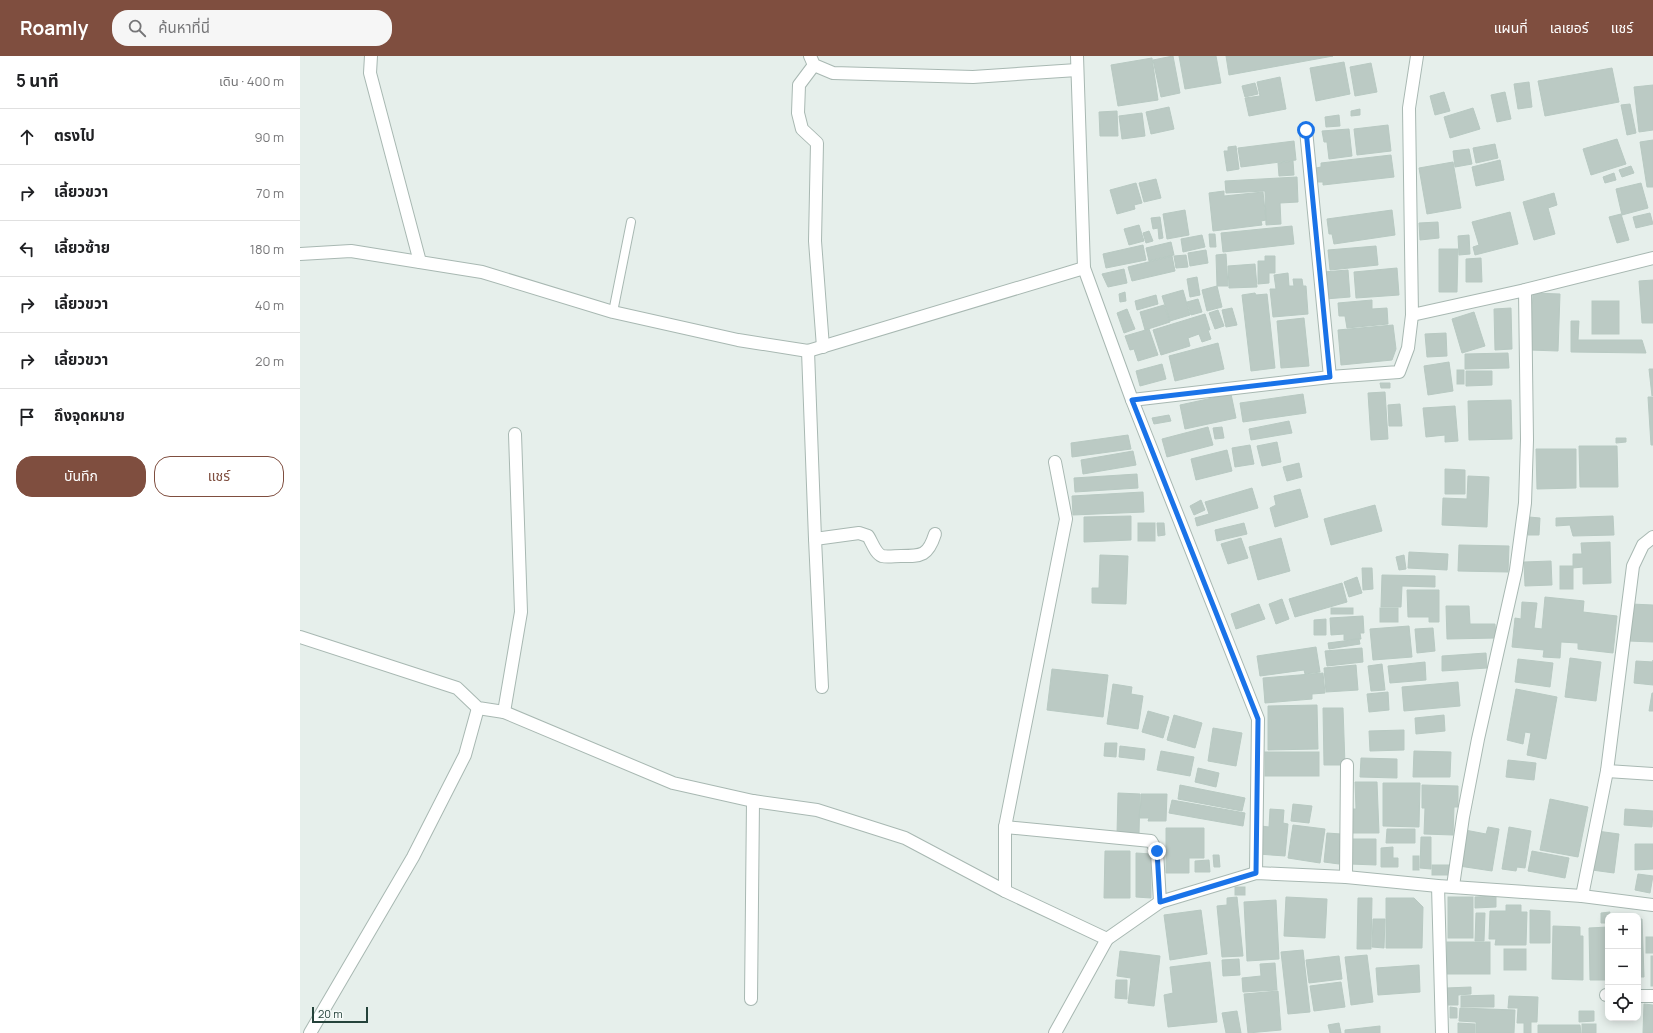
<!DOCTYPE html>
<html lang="th">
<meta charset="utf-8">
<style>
body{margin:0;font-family:Manrope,"Noto Sans Thai",sans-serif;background:#f6f6f6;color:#202124}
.controls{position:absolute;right:12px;bottom:12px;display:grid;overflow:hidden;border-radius:8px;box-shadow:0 2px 10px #0003}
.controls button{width:36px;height:36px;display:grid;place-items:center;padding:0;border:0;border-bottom:1px solid #e0e0e0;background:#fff;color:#202124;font:20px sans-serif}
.scale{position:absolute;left:12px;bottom:10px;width:56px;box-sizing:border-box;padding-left:4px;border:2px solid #24423a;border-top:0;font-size:11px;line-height:14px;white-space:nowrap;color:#24423a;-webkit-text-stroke:3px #f7fbf9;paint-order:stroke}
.stop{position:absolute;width:12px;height:12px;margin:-9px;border:3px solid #1a73e8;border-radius:50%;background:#fff}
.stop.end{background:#1a73e8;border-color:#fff;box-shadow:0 1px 4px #0008}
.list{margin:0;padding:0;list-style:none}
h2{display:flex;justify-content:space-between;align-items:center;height:52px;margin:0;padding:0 16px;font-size:17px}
h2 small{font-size:13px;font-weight:400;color:#757577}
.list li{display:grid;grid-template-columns:26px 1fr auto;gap:12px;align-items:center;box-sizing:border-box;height:56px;padding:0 16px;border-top:1px solid #e0e0e0}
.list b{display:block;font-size:15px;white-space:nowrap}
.list em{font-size:13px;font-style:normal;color:#757577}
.actions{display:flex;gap:8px;padding:12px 16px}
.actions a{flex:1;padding:9px 0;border:1px solid #7f4e3f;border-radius:16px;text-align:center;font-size:14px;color:#7f4e3f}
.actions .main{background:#7f4e3f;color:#fff}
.icon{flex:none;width:22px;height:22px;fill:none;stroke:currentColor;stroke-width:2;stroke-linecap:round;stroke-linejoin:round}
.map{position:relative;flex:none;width:1353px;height:977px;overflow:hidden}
header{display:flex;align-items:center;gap:24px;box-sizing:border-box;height:56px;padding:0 20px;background:#7f4e3f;color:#fff}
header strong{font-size:19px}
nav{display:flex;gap:22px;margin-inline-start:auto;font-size:14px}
.search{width:280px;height:36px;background:#f6f6f6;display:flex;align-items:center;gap:10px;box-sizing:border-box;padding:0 14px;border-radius:16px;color:#757577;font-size:15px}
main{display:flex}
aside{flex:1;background:#fff}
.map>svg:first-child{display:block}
.building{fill:#bbcac4;stroke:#b8c9c2}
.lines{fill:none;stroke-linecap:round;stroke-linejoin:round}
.service-casing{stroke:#a8b8b2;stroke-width:10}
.minor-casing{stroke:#a8b8b2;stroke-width:14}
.service{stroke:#fff;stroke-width:8}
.minor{stroke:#fff;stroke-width:12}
.route{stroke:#1a73e8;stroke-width:5}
</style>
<header>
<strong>Roamly</strong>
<div class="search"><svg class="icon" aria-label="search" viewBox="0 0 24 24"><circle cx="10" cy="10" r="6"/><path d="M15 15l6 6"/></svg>ค้นหาที่นี่</div>
<nav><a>แผนที่</a><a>เลเยอร์</a><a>แชร์</a></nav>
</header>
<main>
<aside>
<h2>5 นาที<small>เดิน · 400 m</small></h2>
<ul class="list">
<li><svg class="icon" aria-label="ahead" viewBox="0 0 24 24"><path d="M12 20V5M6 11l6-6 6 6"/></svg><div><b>ตรงไป</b></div><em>90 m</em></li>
<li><svg class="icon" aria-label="right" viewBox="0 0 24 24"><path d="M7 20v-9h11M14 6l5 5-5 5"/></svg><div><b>เลี้ยวขวา</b></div><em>70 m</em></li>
<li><svg class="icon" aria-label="left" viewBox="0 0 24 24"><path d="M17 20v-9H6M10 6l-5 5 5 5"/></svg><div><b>เลี้ยวซ้าย</b></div><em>180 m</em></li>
<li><svg class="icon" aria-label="right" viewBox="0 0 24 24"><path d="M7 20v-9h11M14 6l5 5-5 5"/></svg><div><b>เลี้ยวขวา</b></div><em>40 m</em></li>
<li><svg class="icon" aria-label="right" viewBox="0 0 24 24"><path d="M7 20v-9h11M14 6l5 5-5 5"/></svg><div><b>เลี้ยวขวา</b></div><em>20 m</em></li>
<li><svg class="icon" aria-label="arrive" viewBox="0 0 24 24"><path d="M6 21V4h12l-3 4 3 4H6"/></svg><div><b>ถึงจุดหมาย</b></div></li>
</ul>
<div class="actions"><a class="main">บันทึก</a><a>แชร์</a></div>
</aside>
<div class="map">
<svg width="1353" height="977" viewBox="0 0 1353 977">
<rect width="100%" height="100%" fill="#e6efeb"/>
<g class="building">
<path d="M873,0l7,37 -19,4 -8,-37z"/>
<path d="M879,0h37l5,27 -36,6z"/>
<path d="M926,0h107l-104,19z"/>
<path d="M852,2l6,42 -40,6 -7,-41z"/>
<path d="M1044,6l6,32 -34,7 -6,-33z"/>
<path d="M1071,7l6,29 -22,4 -5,-29z"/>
<path d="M1312,12l7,34 -74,14 -7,-35z"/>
<path d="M980,21l6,32 -37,7 -4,-18 15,-2 -3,-14z"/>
<path d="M1229,26l3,25 -14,2 -4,-25z"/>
<path d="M955,27l3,11 -13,3 -3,-11z"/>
<path d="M1353,29v45l-14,2 -5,-45z"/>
<path d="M1144,36l6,19 -15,4 -5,-19z"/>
<path d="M1205,36l6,27 -14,3 -6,-27z"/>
<path d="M1330,48l6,29 -9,2 -6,-30z"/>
<path d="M869,51l5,22 -23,5 -5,-22z"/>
<path d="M1173,52l7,21 -30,9 -6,-21z"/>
<path d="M1060,53v6l-9,1v-5z"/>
<path d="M817,55l1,25h-18l-1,-24z"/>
<path d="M842,57l3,23 -23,3 -3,-23z"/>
<path d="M1039,59l1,11 -14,1 -1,-10z"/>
<path d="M1088,69l3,26 -34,4 -3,-26z"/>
<path d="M1049,73l3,27 -23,3 -2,-17h-3l-2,-11z"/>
<path d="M1317,83l9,25 -35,11 -8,-26z"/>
<path d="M1353,84v47h-6l-7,-45z"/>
<path d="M994,85l2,19 -55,7 -3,-19z"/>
<path d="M1195,88l3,14 -22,5 -3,-15z"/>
<path d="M936,90l3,23 -12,2 -3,-20h4v-4z"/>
<path d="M1169,93l3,15 -17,3 -2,-16z"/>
<path d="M1091,99l3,22 -71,8v-3h-5l-2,-14 5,-1v-4z"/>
<path d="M1200,104l4,20 -28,6 -4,-19z"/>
<path d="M993,105l1,14 -15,1 -1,-13z"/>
<path d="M1153,106l8,46 -34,6 -8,-46z"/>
<path d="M1331,110l3,7 -12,4 -3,-7z"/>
<path d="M1314,117l2,7 -11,3 -2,-6z"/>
<path d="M997,121l1,25 -18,1 1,21 -15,1 -1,-34 -39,2 -1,-12z"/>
<path d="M856,123l5,19 -17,4 -5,-19z"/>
<path d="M836,127l6,20 -8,2 1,4 -18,5 -7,-24z"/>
<path d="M1341,127l7,25 -26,7 -6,-26z"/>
<path d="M924,135v5l39,-4 3,28 -5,1 1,4 -49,6 -4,-38z"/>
<path d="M1254,137l3,12 -9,3 7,26 -21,6 -11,-38z"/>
<path d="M885,154l4,25 -22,4 -4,-25z"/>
<path d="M1092,154l3,25 -61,9 -2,-10h-3l-2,-15z"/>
<path d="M1210,156l8,32 -43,11 -2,-8 6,-2 -7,-23z"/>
<path d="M1350,157l3,11 -17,4 -3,-11z"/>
<path d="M1321,158l8,26 -12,3 -8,-26z"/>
<path d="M860,161l3,21 -4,1 -1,-11 -5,1 -2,-11z"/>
<path d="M1138,166l1,16 -19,2 -1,-17z"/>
<path d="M839,169l5,16 -15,4 -5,-16z"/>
<path d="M992,170l2,18 -71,8 -2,-19z"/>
<path d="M849,175l4,10 -7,2 -3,-10z"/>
<path d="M909,178h6l1,13h-6z"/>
<path d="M902,179l3,12 -22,5 -2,-13z"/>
<path d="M1169,179l1,19 -11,1 -1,-19z"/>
<path d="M871,186l3,13 -25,6 -3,-13z"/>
<path d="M843,189l3,15 -40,8 -3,-14z"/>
<path d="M1076,190l2,19 -48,5 -2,-20z"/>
<path d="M1139,193h19l-1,43h-18z"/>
<path d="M906,194l2,13 -18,3 -2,-13z"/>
<path d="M926,198l2,32h-11l-1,-31z"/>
<path d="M886,199l2,12 -12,1 -2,-12z"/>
<path d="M872,200l3,15 -43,10 -4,-14z"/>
<path d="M965,200h10v17h-6v10l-11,1v-23h7z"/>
<path d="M1181,202l1,24h-16v-23z"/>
<path d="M955,208l2,23 -28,1 -1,-22z"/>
<path d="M1097,212l2,27 -43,3 -2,-26z"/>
<path d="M824,213l3,14 -19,4 -6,-13z"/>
<path d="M1048,214l2,27 -25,2 -2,-27z"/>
<path d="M988,217l1,13h5l-1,-7h9l1,7h3l2,28 -35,3 -3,-28h6l-2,-14z"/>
<path d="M897,221l3,18 -10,2 -3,-18z"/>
<path d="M1353,224v43h-11l-3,-42z"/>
<path d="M917,230l5,21 -15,4 -5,-21z"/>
<path d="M883,234l7,25 -20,6 -8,-25z"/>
<path d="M825,236l1,9 -6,1 -1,-8z"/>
<path d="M955,237l1,2 11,-1 8,74 -24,3 -9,-76z"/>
<path d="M1233,237l27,1 -2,57 -28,-1z"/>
<path d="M856,239l2,9 -21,6 -2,-9z"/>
<path d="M898,243l4,13 -11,3 -4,-13z"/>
<path d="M1072,244v9l15,-1 1,16 -41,4 -2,-12h-6l-1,-13z"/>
<rect x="1292" y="245" width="27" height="33"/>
<path d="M864,249l6,17 -25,8 -5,-18z"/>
<path d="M932,252l5,17 -11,2 -4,-17z"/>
<path d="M1211,252l1,41 -17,1 -1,-41z"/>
<path d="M827,253l8,20 -11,4 -7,-20z"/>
<path d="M918,254l6,16 -9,3 -6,-16z"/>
<path d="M1174,256l11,34 -23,7 -10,-34z"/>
<path d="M905,258l5,16h-2l3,9 -9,3 -3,-8 -11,4 2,8 -29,9 -8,-25z"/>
<path d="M1004,262l5,48 -28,2 -4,-47z"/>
<path d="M1271,265h8l-1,19h64l4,13 -75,-1z"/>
<path d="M1093,269l3,24 -4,11 -51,5 -3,-35z"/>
<path d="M849,273l9,26 -20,6 -4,-12 -4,1 -5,-14z"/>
<path d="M1146,277l1,23 -20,1 -2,-23z"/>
<path d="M918,287l6,26 -49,12 -6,-25z"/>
<path d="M1208,297l1,15 -44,1v-15z"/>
<path d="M1149,306l4,29 -25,4 -4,-29z"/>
<path d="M862,308l4,15 -26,7 -4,-15z"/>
<path d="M1349,313h4v26l-1,1z"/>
<rect x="1157" y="314" width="7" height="14"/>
<path d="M1166,315h26v14l-26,1z"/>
<path d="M1080,327h10v5h-9z"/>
<path d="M1085,336l3,47 -17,1 -3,-47z"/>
<path d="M931,338l5,24 -51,11 -5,-24z"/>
<path d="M1003,338l3,19 -63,9 -3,-19z"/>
<path d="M1348,341h5v48h-2z"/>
<path d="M1211,344l1,39 -43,1 -1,-39z"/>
<path d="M1100,348l2,22h-13l-1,-21z"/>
<path d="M1155,350l3,35 -13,1v-7l-19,2 -3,-29z"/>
<path d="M869,359l2,6 -17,3 -2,-6z"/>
<path d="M989,365l3,12 -41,7 -2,-11z"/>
<path d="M908,371l5,18 -46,12 -5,-18z"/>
<path d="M922,371l2,11 -9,1 -2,-11z"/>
<path d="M828,379l3,14 -59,8 -1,-14z"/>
<path d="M1316,382h10v4l-10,1z"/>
<path d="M977,386l4,20 -19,4 -5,-20z"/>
<path d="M950,389l4,19 -19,3 -3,-19z"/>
<path d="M1279,390h38l1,41h-38z"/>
<path d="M1236,393h40v39l-39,1z"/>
<path d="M927,394l5,21 -36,9 -5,-21z"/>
<path d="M833,395l3,14 -53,9 -2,-14z"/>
<path d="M999,407l3,14 -15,4 -4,-14z"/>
<path d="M1145,413l20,1v24h-20z"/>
<path d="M837,418l1,14 -63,4 -1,-14z"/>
<path d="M1168,420l21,1 -2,50 -45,-2 1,-27 24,1z"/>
<path d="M952,432l6,20 -61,18 -2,-8 14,-4 -4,-12z"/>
<path d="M1000,433l8,28 -33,10 -5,-19 6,-3 -2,-9z"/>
<path d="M843,436l1,20 -71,3 -1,-19z"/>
<path d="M901,444l4,10 -11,5 -4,-9z"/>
<path d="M1075,449l7,26 -51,14 -7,-26z"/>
<path d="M831,460v24l-47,2v-25z"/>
<path d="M1313,460l1,19 -41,1 -3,-11 -14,1v-8z"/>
<path d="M1229,461l11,1 -1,17h-11z"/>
<rect x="838" y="467" width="17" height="18"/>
<path d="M857,467h7l1,12 -7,1z"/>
<path d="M944,467l3,11 -30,7 -2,-11z"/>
<path d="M941,482l7,20 -20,6 -7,-20z"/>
<path d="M981,482l9,33 -32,9 -9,-33z"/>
<path d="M1310,486l1,41 -28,1v-17l-10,1v-14h9l-1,-11z"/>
<path d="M1159,489l50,1 -1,26 -50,-1z"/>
<path d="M1109,496l39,2 -1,16 -39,-2z"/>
<path d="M800,499l28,1 -2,48 -34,-1v-15h7z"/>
<path d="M1104,499l2,14 -7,1 -3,-13z"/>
<path d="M1251,505l1,24 -27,1 -1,-24z"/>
<rect x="1260" y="510" width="13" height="23"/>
<path d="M1062,512h10l1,21 -10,1z"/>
<path d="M1082,519l53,1v11l-33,-1 -1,21h-20z"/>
<path d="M1057,521l5,16 -13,4 -5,-15z"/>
<path d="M1042,527l5,19 -52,15 -6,-18z"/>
<path d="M1107,534h32v32h-10v-5h-21z"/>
<path d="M1245,541l39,4 -1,11 34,4 -4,37 -35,-4v-6l-17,-1 -1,16 -17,-1 1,-7 -32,-3 3,-29 6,1 1,-17 15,1 -3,25 8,1z"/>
<path d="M982,543l7,20 -13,5 -7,-20z"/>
<path d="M959,548l6,15 -29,10 -5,-15z"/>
<path d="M1331,548l22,1v37l-24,-1z"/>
<path d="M1146,550h23l1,18h25l1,14 -49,1z"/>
<rect x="1031" y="552" width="22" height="6"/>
<rect x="1080" y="552" width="18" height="14"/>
<path d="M1063,560l1,17h-4l1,6 -17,1v-6l-13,1 -1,-17z"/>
<path d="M1026,563v16h-12v-15z"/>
<path d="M1109,570l3,31 -39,3 -3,-31z"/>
<path d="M1133,572l2,23 -18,2 -2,-24z"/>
<path d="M1059,583l1,5 -31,5 -1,-6z"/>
<path d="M1016,591l4,25 -15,2 -1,-4 -44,6 -3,-20z"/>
<path d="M1062,592l1,14 -36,4 -2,-15z"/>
<path d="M1186,597l1,15 -45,3v-15z"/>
<path d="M1270,602l31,4 -5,39 -31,-4z"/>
<path d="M1218,603l35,4 -3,24 -35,-5z"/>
<path d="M1353,604v25l-19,-2 2,-22 17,1z"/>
<path d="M1125,606l1,18 -36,3 -2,-17z"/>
<path d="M1082,608l3,26 -14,1 -3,-25z"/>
<path d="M1056,609l2,25 -32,2 -2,-24z"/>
<path d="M752,613l56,6 -5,42 -56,-7z"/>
<path d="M1023,617l2,20 -13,1v5l-47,4 -2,-25z"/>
<path d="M1158,626l2,24 -56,5 -2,-24z"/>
<path d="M813,628l19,3 -1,7 12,2 -5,33 -31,-5z"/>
<path d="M1216,633l41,8 -11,62 -19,-4 4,-22 -6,-1 -2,12 -16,-4z"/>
<path d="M1088,636l1,18 -20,2 -2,-18z"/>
<path d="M1352,637h1v18h-4z"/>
<path d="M1017,649l1,44 -50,1v-44z"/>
<path d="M1023,652h20l2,57h-21z"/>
<path d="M848,655l21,6 -6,21 -21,-6z"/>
<path d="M874,659l28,8 -7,25 -28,-8z"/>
<path d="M1144,659l1,16 -29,3 -1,-16z"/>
<path d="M913,672l29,5 -6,33 -28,-5z"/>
<path d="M1104,674v20l-34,1 -1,-20z"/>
<path d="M805,687h12l-1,14 -12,-1z"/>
<path d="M820,690l25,3 -1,11 -25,-3z"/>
<path d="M861,695l33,6 -4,19 -33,-6z"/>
<path d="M1114,695l37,1 -1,25h-37z"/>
<rect x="965" y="696" width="54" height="24"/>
<path d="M1061,702l36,1v19l-37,-1z"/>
<path d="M1208,704l28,3 -2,17 -28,-3z"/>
<path d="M898,712l21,5 -3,14 -21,-5z"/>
<path d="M1055,726h22l2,51h-29v-24h6z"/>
<path d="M1083,727h37l-1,44 -36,-1z"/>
<path d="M880,729l65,13 -3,13 -64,-12z"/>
<path d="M1122,729l36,1v21h-4l-1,28 -29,-1 1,-26h-3z"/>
<path d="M818,737l22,1 -1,40h-22z"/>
<path d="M841,738h26l-1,27h-18l1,-3h-9z"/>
<path d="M1250,743l38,8 -10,50 -38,-7z"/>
<path d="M872,744l73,13 -2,13 -74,-13z"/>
<path d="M993,748l19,2 -3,17 -18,-2z"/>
<path d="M970,753l14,1 -1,13 5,1 -3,32 -27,-2 3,-28 8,1z"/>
<path d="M1325,753l28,2 -1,16 -28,-2z"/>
<path d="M993,769l32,4 -5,34 -32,-5z"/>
<path d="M1188,771l11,2 -7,42 -33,-5 6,-36 21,4z"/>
<path d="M1209,771l22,4 -6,37 -8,-1 -1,4 -14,-2z"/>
<path d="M866,772h38v30h-15v15h-23z"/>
<path d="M1087,773h28v14h-29z"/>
<path d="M1297,775l22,3 -5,39 -22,-3z"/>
<path d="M1027,777l14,1 -2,30 -15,-2z"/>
<path d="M1121,781h10v32l-11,-1z"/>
<path d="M1050,783h26v26l-26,-1z"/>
<path d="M1335,788h18v25l-18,1z"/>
<path d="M1093,791v11h5v9h-17v-19z"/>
<path d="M805,795h25v47h-26z"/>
<path d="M1232,795l37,7 -4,20 -37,-7z"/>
<path d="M836,797l15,1v44l-15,-1z"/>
<path d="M913,799h6l1,12h-6z"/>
<rect x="1113" y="800" width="6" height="14"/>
<path d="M909,804l1,12h-15v-11z"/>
<rect x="1132" y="809" width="18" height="10"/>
<path d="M1338,818l15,2 -3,17 -15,-3z"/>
<rect x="935" y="831" width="10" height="8"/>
<path d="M1196,840v11l-21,1v-11z"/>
<path d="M937,841l6,59 -21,1 -5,-51 10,-1v-7z"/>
<path d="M986,841l41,2 -2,39 -41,-2z"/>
<rect x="1148" y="841" width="25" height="41"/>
<path d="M1058,842h14l-1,51h-14z"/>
<path d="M1086,842h28l9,9 -1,41h-36z"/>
<path d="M976,844l3,59 -32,2 -3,-59z"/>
<path d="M1206,849h15v7h6l-1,33h-31l1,-6h-7l1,-28h16z"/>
<path d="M901,854l6,44 -37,6 -6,-45z"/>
<path d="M1230,854l20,1v32h-20z"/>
<path d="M1310,856l-2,11h-7v-10z"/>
<path d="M1176,857h9l-1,28h-9z"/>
<path d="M1073,863h12l-1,29 -12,-1z"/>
<path d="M1338,863h4l2,58h-6z"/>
<path d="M1253,870l27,1v9h3v44l-31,-1z"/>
<path d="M1308,871v53h-18l-1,-52z"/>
<rect x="1346" y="881" width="7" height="16"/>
<rect x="1147" y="886" width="43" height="32"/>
<rect x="1204" y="893" width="22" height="21"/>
<path d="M1003,894l7,62 -22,2 -7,-62z"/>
<path d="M820,895l40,5 -6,50 -26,-3 3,-25 -14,-2z"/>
<path d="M1067,899l6,47 -22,3 -6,-48z"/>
<path d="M1039,900l3,23 -33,4 -3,-23z"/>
<rect x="1351" y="900" width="2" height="30"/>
<path d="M939,903l1,16 -17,1 -1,-16z"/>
<path d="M910,906l7,60 -49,5 -4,-32 9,-2 -3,-26z"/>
<path d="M975,907l2,27 -34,2 -1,-14 19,-2 -1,-12z"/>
<path d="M1119,909l1,27 -42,3 -2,-27z"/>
<path d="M816,924h11v19l-12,-1z"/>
<path d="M1041,926l4,25 -31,4 -4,-25z"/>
<path d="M1171,931v7l-13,1v10h-11l-1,-17z"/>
<path d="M978,935l3,39 -33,3 -4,-39z"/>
<path d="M1194,939v12h-33v-11z"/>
<path d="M1209,940l29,1 -1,25h-6v11h-7v-10h-7l1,-15h-10z"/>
<path d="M1344,948l9,1v28h-10z"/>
<path d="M1150,951l7,1v10h-7z"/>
<path d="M1160,952l55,2 -1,23h-38v-11l-17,-1z"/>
<path d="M937,955l4,22h-15l-4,-20z"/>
<path d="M1279,955h15v10l-15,1z"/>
<path d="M1039,967l2,10h-11l-2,-8z"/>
<path d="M1158,967l17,1v9h-17z"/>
<rect x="1282" y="968" width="14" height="9"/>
<path d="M1238,969h42l1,8h-43z"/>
<path d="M1080,970v7h-35v-3z"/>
</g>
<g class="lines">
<g class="service-casing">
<path id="service" d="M313,256l18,-90"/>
</g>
<g class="minor-casing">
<g id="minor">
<path d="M71,0l-1,17 50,189"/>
<path d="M510,0l4,9 19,8 140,4 104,-7"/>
<path d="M777,0l7,212 48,132 126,319 -2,154"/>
<path d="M514,9l-15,20 -1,28 4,16 15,14 -2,98 8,106"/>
<path d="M1006,74l24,247"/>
<path d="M0,198l51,-3 131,21 131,40 125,28 70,11 276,-83"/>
<path d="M1112,259l113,-25 128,-32"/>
<path d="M508,295l7,188 7,148"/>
<path d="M832,344l198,-23 69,-5 9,-24 4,-33 -3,-207 8,-52"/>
<path d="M515,483l44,-6 9,3c4,6 7,17 14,20 5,1 13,0 19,0 21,0 27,0 34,-22"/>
<path d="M0,581l157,51 21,20 26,4 169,71 80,18 64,9 88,28 100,53 102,48 53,-37 96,-29 90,4 92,9 144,10 71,9"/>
<path d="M204,656l17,-100 -6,-178"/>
<path d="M1307,715l46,3"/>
<path d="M705,771l146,14 6,10 3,51"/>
<path d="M1046,821l1,-112"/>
<path d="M1138,830l4,147"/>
<path d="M1153,830l10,-69 15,-78 38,-169 9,-67 2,-63 -2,-150"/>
<path d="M705,835v-64l61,-308 -11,-57"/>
<path d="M1282,840l25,-125 26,-205 10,-21 10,-8"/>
<path d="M1306,939h2"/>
<path d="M1338,940h15"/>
<path d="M451,943l2,-198"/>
<path d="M10,977l103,-176 52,-102 13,-47"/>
<path d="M755,977l52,-94"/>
</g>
</g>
<use href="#service" class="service"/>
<use href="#minor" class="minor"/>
</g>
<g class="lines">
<path class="route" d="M857,795l3,51 96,-29 2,-154 -126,-319 198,-23 -24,-247"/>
</g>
</svg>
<div class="controls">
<button>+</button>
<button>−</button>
<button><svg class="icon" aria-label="locate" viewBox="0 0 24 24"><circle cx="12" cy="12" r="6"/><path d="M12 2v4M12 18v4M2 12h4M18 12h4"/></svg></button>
</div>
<div class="scale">20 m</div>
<div class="stop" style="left:1006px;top:74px"></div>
<div class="stop end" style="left:857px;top:795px"></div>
</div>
</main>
